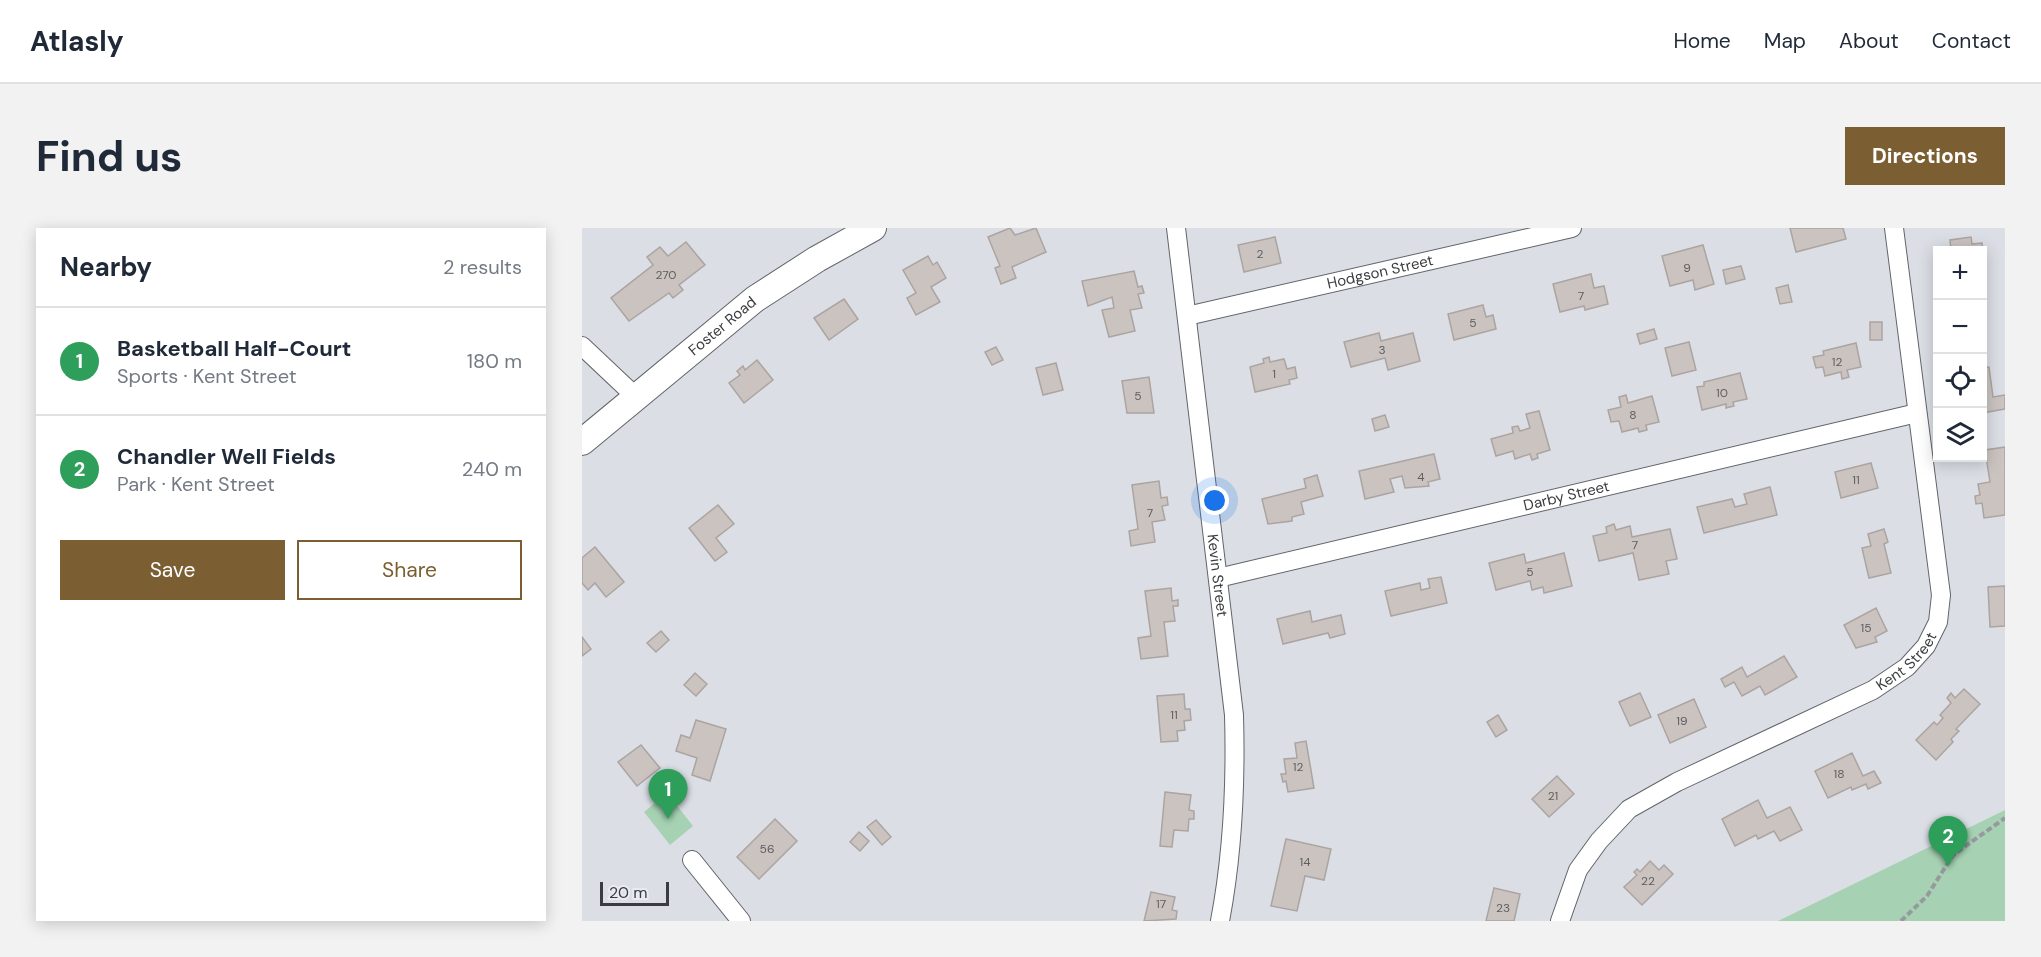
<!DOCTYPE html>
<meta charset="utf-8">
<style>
body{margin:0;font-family:"DM Sans",sans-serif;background:#f2f2f3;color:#1f2937}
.controls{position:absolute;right:18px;top:18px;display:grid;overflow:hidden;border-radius:0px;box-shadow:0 3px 15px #0003}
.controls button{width:54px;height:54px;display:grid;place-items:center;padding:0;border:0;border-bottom:2px solid #e0e1e3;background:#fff;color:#1f2937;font:30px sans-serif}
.scale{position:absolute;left:18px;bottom:15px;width:69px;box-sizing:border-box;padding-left:6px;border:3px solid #3b3c3f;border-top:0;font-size:16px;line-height:21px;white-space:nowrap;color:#3b3c3f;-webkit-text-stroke:4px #e8ecf2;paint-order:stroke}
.you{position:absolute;left:633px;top:273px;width:21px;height:21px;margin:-15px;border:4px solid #fff;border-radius:50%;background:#1a73e8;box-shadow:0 0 0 9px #1a73e833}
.badge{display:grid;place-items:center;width:39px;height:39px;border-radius:50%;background:#7b5e31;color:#fff;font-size:20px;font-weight:700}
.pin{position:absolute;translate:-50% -50px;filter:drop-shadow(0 2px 3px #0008)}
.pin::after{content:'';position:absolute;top:32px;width:21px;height:18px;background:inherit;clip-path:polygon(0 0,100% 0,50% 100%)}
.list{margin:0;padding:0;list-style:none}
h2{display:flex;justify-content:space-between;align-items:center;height:78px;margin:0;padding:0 24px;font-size:26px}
h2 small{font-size:20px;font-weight:400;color:#747a83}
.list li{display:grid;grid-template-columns:39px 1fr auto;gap:18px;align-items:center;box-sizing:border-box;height:108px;padding:0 24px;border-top:2px solid #e0e1e3}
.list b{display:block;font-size:22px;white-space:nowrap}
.list p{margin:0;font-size:20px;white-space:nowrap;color:#747a83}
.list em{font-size:20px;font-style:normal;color:#747a83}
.actions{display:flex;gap:12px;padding:18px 24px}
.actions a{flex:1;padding:14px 0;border:2px solid #7b5e31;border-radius:0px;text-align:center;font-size:21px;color:#7b5e31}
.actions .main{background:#7b5e31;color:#fff}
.icon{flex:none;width:33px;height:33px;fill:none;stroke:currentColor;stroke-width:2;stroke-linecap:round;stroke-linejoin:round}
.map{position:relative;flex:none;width:1423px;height:693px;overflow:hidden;border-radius:0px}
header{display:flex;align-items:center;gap:36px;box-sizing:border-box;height:84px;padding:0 30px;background:#fff;border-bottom:2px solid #e0e1e3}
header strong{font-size:28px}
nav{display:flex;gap:33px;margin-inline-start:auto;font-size:21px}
.intro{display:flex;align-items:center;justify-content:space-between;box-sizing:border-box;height:144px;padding:0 36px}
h1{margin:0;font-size:42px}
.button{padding:15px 27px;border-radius:0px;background:#7b5e31;color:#fff;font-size:21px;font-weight:700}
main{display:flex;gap:36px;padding:0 36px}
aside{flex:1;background:#fff;border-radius:0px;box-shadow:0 3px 15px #0003}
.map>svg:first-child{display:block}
.green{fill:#a6d2b3}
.building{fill:#cac3c0;stroke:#aba4a1;stroke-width:1.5}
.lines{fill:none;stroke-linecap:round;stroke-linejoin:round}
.street-casing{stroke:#61656a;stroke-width:20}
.secondary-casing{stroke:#61656a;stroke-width:28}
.path{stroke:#96999e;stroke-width:4;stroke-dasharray:6 3;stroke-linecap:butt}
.street{stroke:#fff;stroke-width:18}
.secondary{stroke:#fff;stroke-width:26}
.labels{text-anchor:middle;stroke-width:5;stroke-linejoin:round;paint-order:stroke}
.number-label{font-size:12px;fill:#5f5e5f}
.street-label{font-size:15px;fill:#3b3c3f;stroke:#e8ecf2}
</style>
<header>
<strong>Atlasly</strong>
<nav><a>Home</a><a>Map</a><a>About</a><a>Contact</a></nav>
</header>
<div class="intro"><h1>Find us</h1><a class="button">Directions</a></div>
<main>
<aside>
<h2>Nearby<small>2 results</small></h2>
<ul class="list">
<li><span class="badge" style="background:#2e9e5b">1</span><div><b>Basketball Half-Court</b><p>Sports · Kent Street</p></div><em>180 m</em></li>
<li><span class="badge" style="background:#2e9e5b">2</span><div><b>Chandler Well Fields</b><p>Park · Kent Street</p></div><em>240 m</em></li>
</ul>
<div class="actions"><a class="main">Save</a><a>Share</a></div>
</aside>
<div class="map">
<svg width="1423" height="693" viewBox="0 0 1423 693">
<rect width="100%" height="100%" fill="#dbdfe5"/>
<g class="green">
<path d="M85,565l26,33 -23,19 -26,-33z"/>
<path d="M1423,582v111h-227z"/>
</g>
<g class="building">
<path d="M428,0l5,7 21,-7 10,24 -34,15 4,11 -15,6 -6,-16 5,-2 -12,-29z"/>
<path d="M1208,0h53l3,11 -50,13z"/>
<path d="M693,9l6,26 -37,9 -6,-27z"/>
<path d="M1389,9l1,7 10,-1 2,16 -2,-9h-31l-1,-10z"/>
<path d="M104,14l19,23 -26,20 4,5 -10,8 -4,-5 -40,28 -18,-23 42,-33 -6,-8 13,-10 8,9z"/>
<path d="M1121,17l11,39 -19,6 -2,-10 -23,6 -8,-30z"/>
<path d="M346,28l5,9 4,-3 9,16 -15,9 9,15 -24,13 -9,-17 9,-5 -13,-23z"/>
<path d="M1159,38l4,13 -19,5 -3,-14z"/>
<path d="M552,43l4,16 4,-1 2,7 -6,1 4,14 -12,2 5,21 -26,6 -7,-27 12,-2 -2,-11 -24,9 -6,-25z"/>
<path d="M1009,46l3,14 10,-2 4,18 -23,6 -1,-4 -24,6 -7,-28z"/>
<path d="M1206,57l4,17 -12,2 -4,-16z"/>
<path d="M262,71l14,20 -29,21 -15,-22z"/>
<path d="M901,77l3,12 7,-2 3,14 -42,11 -6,-26z"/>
<rect x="1288" y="94" width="12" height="18"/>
<path d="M1072,101l3,10 -17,5 -3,-10z"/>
<path d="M797,105l2,8 32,-8 7,28 -32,9 -3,-12 -34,9 -7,-25z"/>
<path d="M1107,114l7,28 -24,6 -7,-28z"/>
<path d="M1274,115l5,24 -14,3 2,7 -7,2 -1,-7 -16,4 -2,-9 -7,1 -3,-11 11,-2 -1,-4z"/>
<path d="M414,119l7,13 -11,5 -7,-13z"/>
<path d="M687,129l1,5 14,-3 3,10 8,-2 2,11 -8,2 1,4 -35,8 -5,-25 14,-4 -1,-4z"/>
<path d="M175,132l16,20 -29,23 -15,-20 11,-8 -3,-4 6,-5 2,4z"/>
<path d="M474,135l7,27 -20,5 -7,-27z"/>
<path d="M1407,139l4,30 12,-2v14l-23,4v-45z"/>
<path d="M1158,145l7,26 -14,3 1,4 -8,2v-4l-24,6 -5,-23 7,-1v-4z"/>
<path d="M567,149l5,36h-27l-5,-32z"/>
<path d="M1044,167l2,8 24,-7 7,26 -13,3 1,5 -8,2 -1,-4 -16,4 -3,-11 -8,1 -3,-12 13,-3 -2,-10z"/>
<path d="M957,183l11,39 -13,4 1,4 -6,2 -2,-6 -15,5 -2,-8 -17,5 -5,-17 22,-6 -1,-6 6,-1 2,5 10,-3 -4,-14z"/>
<path d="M803,187l4,12 -14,4 -3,-12z"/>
<path d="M1423,219v68l-21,3 -2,-15 -6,1 -1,-8 5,-1 -2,-11 12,-2 -5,-32z"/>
<path d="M852,226l6,25 -12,3 1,4 -24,2 -3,-12 -12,3 4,13 -29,7 -6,-28z"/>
<path d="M1289,235l7,25 -37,10 -6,-26z"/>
<path d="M735,247l6,21 -22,6 3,12 -12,3v4l-24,3 -6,-25 44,-11 -2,-9z"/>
<path d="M577,253l2,17 6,-1 1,8 -6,1 3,14 -13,2 3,20 -24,4 -2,-15 9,-2 -6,-44z"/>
<path d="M1188,259l7,28 -73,18 -7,-26 35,-8 3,8 12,-3 -3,-10z"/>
<path d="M136,277l16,19 -18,14 11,14 -12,9 -26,-33z"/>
<path d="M1032,296l2,6 14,-4 2,11 38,-8 7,30 -11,2 3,13 -30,6 -6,-27 -34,8 -6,-25 14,-3 -1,-6z"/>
<path d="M1302,301l4,13 -4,2 7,29 -22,5 -7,-30 9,-2 -3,-12z"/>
<path d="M13,319l29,35 -18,15 -11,-14 -7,7 -6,-7v-25z"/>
<path d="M982,325l8,33 -28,7 -1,-6 -11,3 -2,-9 -34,9 -7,-27 35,-9 2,9z"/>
<path d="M859,349l6,26 -56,13 -6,-25 35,-8 1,7 9,-2 -2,-9z"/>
<path d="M1423,358v40l-15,1 -2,-40z"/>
<path d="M589,360l1,13 6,-1v6h-5l2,15 -11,1 4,34 -27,3 -3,-21 13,-2 -6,-45z"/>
<path d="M1294,380l11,23 -12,6 2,5 -21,6 -12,-23z"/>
<path d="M728,383l2,11 29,-7 4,19 -15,4 -2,-5 -45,11 -6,-25z"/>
<path d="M79,403l8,9 -13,12 -9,-9z"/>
<path d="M0,409l9,12 -9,7z"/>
<path d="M1202,428l13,21 -32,18 -5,-9 -18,10 -8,-14 -9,5 -4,-8 21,-12 5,10z"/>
<path d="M113,445l12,11 -11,12 -12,-11z"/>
<path d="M1382,461l16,15 -24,25 3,2 -8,8 2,3 -17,18 -20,-20 18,-18 3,3 6,-7 -3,-3 11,-12 -4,-5 4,-5 4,5z"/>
<path d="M1058,465l11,24 -21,9 -11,-24z"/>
<path d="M602,466l1,15h5l1,11 -7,1 1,9 -8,1 1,10 -17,1 -4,-46z"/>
<path d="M1112,471l12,28 -36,16 -12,-28z"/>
<path d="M916,487l9,15 -11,7 -9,-15z"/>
<path d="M114,492l30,9 -16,52 -18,-6 5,-17 -21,-7 5,-16 9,3z"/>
<path d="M724,513l8,47 -26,4 -2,-11 -3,1 -2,-8h5l-2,-15 13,-1 -2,-15z"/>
<path d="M59,517l19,23 -23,18 -19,-24z"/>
<path d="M1270,525l11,23 11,-5 7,12 -13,6 -2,-5 -14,6 -1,-3 -23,11 -13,-27z"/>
<path d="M975,548l17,18 -25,23 -17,-18z"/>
<path d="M583,564l26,3 -2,15 5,1v8h-5l-1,12 -14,-1 -2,17 -12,-1z"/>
<path d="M1176,572l9,18 23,-11 12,23 -22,11 -6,-10 -16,8 -2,-4 -21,11 -13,-27z"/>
<path d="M193,591l22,22 -38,38 -22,-22z"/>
<path d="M294,592l15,17 -9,8 -15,-18z"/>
<path d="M277,604l10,9 -9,10 -10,-9z"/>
<path d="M704,611l45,10 -7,31 -19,-4 -8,35 -26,-5z"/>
<path d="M1068,633l9,9 5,-5 9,9 -31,31 -18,-18 13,-12 -3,-3 3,-3 3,3z"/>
<path d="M912,660l26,6 -6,27h-28z"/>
<path d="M569,664l24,5 -3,13 5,1 -1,8 -32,2z"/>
</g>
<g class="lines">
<g class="street-casing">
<g id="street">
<path id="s1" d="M594,0l58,487c2,69 -1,137 -14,206"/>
<path id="s2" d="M605,88l385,-88"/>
<path d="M0,118l53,50"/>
<path id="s3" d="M636,350l699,-165"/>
<path d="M110,632l49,61"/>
<path id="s4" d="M978,693l18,-51 21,-29 30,-32 48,-27 196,-92 34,-23 19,-21 12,-24 3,-27 -47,-367"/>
</g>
</g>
<g class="secondary-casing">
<g id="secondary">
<path id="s5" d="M0,214l173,-143 62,-40 56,-31"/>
</g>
</g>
<path class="path" d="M1319,693l26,-25 26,-41 52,-37"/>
<use href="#street" class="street"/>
<use href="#secondary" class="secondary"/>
</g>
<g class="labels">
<g class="number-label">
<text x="678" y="30">2</text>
<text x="1105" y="44">9</text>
<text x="84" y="51">270</text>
<text x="999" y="72">7</text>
<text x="891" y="99">5</text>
<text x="800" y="126">3</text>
<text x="1255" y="138">12</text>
<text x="692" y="150">1</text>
<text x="1140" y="169">10</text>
<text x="556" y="172">5</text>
<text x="1051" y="191">8</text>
<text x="839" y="253">4</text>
<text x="1274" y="256">11</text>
<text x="568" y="289">7</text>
<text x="1053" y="321">7</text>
<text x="948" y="348">5</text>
<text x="1284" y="404">15</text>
<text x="592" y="491">11</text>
<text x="1100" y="497">19</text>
<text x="716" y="543">12</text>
<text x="1257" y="550">18</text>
<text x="971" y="572">21</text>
<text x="185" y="625">56</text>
<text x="723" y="638">14</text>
<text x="1066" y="657">22</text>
<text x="579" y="680">17</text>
<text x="921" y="684">23</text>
</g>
<g class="street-label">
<text dy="5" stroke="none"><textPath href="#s2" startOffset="198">Hodgson Street</textPath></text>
<text dy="5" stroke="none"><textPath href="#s5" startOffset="182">Foster Road</textPath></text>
<text dy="5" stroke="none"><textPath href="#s3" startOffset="358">Darby Street</textPath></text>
<text dy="5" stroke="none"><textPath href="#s1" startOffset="350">Kevin Street</textPath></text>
<text dy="5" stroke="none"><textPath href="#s4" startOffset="450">Kent Street</textPath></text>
</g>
</g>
</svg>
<div class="controls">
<button>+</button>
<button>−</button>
<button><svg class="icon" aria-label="locate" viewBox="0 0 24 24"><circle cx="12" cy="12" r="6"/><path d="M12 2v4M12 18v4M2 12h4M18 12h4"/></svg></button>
<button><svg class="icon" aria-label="layers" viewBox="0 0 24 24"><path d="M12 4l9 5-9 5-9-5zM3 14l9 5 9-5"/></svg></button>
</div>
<div class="scale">20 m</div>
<div class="you"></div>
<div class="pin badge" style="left:86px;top:591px;background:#2e9e5b">1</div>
<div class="pin badge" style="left:1366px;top:638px;background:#2e9e5b">2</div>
</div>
</main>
